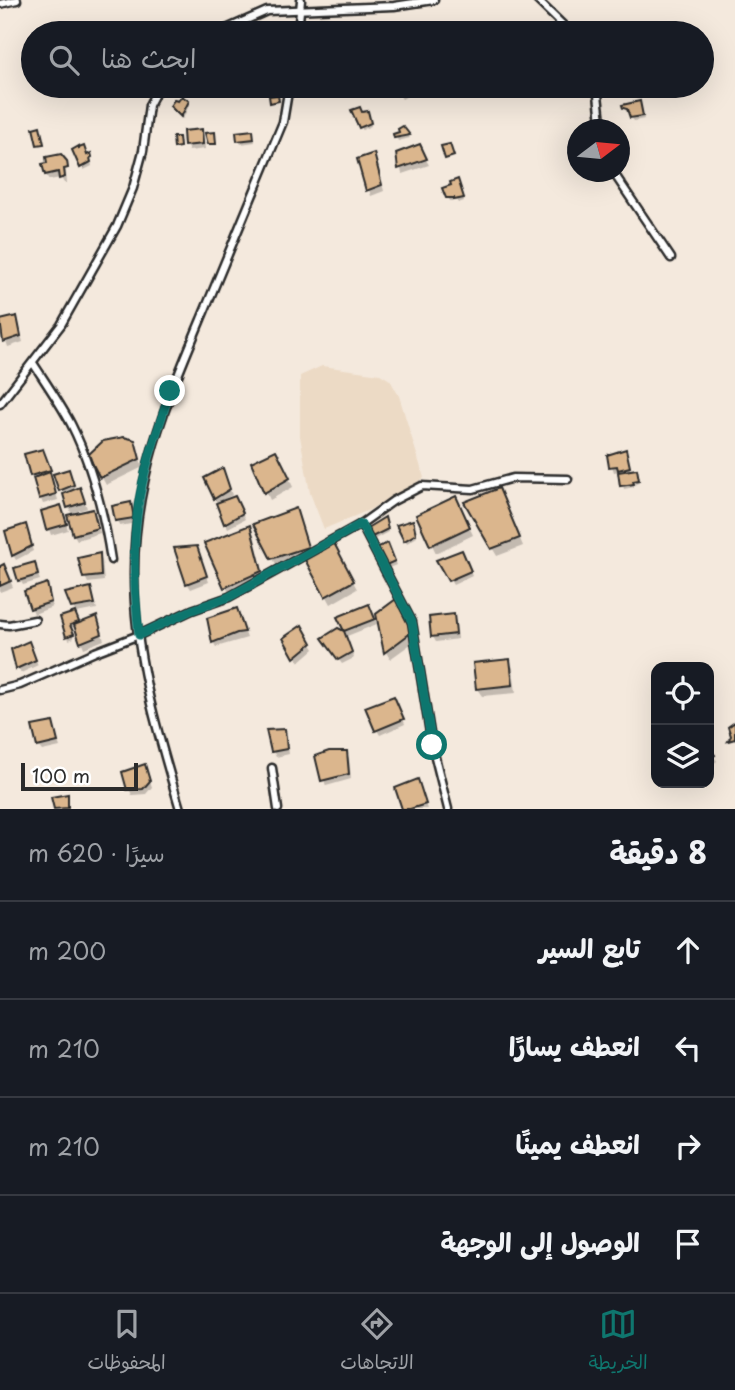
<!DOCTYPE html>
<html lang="ar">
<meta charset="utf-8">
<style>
body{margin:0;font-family:"Playpen Sans","Playpen Sans Arabic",sans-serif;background:#20242c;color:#f1f3f6;direction:rtl}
.controls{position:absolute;right:21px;bottom:21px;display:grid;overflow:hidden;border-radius:14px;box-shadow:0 7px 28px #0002}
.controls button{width:63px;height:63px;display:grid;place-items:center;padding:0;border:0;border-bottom:2px solid #363941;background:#171b24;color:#f1f3f6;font:35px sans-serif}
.compass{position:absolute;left:567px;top:119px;width:63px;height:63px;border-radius:50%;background:#171b24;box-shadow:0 7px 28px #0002;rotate:74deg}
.scale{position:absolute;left:21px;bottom:18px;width:117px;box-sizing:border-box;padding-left:7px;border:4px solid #2b2b2b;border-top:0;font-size:19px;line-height:24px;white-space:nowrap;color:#2b2b2b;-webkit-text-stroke:5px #fff;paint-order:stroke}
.stop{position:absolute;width:21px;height:21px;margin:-16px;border:5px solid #0f766e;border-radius:50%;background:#fff}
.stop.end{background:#0f766e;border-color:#fff;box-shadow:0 2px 7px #0008}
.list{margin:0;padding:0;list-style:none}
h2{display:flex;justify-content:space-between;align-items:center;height:91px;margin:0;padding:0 28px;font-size:30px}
h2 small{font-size:23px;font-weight:400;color:#9ea1a6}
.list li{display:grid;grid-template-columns:46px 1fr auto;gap:21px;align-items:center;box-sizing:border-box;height:98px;padding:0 28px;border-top:2px solid #363941}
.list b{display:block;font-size:26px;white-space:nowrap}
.list em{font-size:23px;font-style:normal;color:#9ea1a6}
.icon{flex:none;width:38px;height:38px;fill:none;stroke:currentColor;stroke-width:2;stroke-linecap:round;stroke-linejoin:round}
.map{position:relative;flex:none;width:735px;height:809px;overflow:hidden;direction:ltr}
.search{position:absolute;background:#171b24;box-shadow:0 7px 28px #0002;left:21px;right:21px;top:21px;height:77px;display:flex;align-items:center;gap:18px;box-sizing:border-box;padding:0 24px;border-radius:38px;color:#9ea1a6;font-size:26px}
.sheet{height:483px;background:#171b24}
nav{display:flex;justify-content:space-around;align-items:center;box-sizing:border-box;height:98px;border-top:2px solid #363941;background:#171b24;font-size:19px;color:#9ea1a6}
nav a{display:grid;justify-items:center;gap:4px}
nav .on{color:#0f766e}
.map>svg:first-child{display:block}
.built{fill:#ecdac5}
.shadow{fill:#0003}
.building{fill:#dbb68d;stroke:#2b2b2b;stroke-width:2}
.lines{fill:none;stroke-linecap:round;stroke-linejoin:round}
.street-casing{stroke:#2b2b2b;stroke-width:11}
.street{stroke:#fff;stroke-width:6}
.route{stroke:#0f766e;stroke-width:9}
</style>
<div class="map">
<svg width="735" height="809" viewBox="0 0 735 809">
<rect width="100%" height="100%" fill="#f4e9dd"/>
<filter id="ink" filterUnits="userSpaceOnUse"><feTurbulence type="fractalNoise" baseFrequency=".0143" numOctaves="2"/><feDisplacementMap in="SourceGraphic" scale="14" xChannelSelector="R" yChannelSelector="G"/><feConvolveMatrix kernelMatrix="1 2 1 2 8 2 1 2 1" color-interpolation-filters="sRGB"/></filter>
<g filter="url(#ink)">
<path class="built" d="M322,366l58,8 10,6 9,16 25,82 -55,32 -45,19 -14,-36 -10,-57v-60z"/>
<g class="shadow">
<path d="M393,86h14l4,8 -9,5z"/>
<path d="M621,86h17l4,12 -15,-4z"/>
<path d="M187,102l2,3 -6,14 -9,-9z"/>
<path d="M625,107h16l3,12 -10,2z"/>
<path d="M362,113l7,3 2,10 -9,4z"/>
<path d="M403,129l7,9 -12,3 -3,-7z"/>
<path d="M201,131l3,5 1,13 -16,2 -3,-6z"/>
<path d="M252,132l3,10 -14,2 -2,-3z"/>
<path d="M419,147l10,18 -27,9 -4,-19z"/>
<path d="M74,150l12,6 4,-1 2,11 -8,4z"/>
<path d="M359,160l17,1 8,30 -13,5z"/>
<path d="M65,162l2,21h-3l-3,-5 -12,2 -3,-5z"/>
<path d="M459,184l5,17 -6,2 -1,-2h-7l-6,-12z"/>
<path d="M16,318l7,24 -15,5 -8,-26z"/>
<path d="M134,442l9,25 -37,18 -16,-29z"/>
<path d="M625,451l6,21 7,2 1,9 -5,1v3l-10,2 -5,-18 -5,1 -5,-16z"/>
<path d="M45,456l13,44 -15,4 -12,-29z"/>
<path d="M280,459l13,28 -23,13 -17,-37z"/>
<path d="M225,475l7,20 -9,5 11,-2 11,21 -17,9 -22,-49z"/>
<path d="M71,476l5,15 6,4 5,13 -16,5 -6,-18 -4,-5z"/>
<path d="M503,498l20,48 -26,10 -31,-53z"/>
<path d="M130,504l6,19 -16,3 -3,-5z"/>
<path d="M459,506l14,29 -37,18 -18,-37z"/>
<path d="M295,510l16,46 23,-11 23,44 -26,15 -26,-47 -28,9 -22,-41z"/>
<path d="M92,511l8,22 -23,7 -3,-5z"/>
<path d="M43,513h20l5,17 -17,5z"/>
<path d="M386,522l2,10 -13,7 -6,-11z"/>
<path d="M414,525l3,12 -10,6 -8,-17z"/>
<path d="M25,527l8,24 -17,9 -3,-5z"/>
<path d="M250,527l4,7 11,45 -35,16 -24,-51z"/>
<path d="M381,548l8,1 7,16 -7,3z"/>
<path d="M199,553l10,29 -18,7 -4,-6z"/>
<path d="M99,555l3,6 2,20 -16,2 -3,-6z"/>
<path d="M464,558l8,18 -19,9 -15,-24z"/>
<path d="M34,564l6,16 -17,5 -3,-5z"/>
<path d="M0,568l6,4 7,15 -13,5z"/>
<path d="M46,585l6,22 -18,7 -8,-22z"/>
<path d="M90,589l7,20 -21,4 -3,-6z"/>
<path d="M395,602l20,39 -25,18 -4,-7 -8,-37z"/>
<path d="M371,611l6,13 -30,12 7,22 -12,6 -15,-20 11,-14 8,4 -6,-16z"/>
<path d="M239,616l8,22 -31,9 -3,-5z"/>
<path d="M453,616l3,5 2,18 -22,3 -3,-5z"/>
<path d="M76,617l3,8 17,-7 8,22 -20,8 -8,-22 -6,2 4,10 -5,2 -7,-22z"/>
<path d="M301,628l13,21 -15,13 -13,-23z"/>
<path d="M31,649l7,16 -17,8 -3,-5z"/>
<path d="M509,660l4,8 3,25 -34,3 -5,-7z"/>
<path d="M397,703l8,21 -25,11 -3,-5z"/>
<path d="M52,724l8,23 -18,4 -4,-5z"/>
<path d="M284,731l3,5 2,18 -13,3 -3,-6z"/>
<path d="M709,749l8,12 -5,4 2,5 -5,3z"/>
<path d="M346,753l3,5 2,21 -25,7 -9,-29z"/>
<path d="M147,772l5,15 -6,7 -14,1 -3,-6z"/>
<path d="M417,781l10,28h-23l-7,-20z"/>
</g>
<g class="building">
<path d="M391,86h17l1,2 -11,7 -3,-3v-5l-3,1z"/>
<path d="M618,86h20l3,6 -6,2 -2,-4 -7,1z"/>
<path d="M278,95l1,6 -9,2 -1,-7z"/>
<path d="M182,96l7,5 -8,16 -11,-11 4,-6 4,1z"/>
<path d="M640,101l3,15 -13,2 -3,-9 -4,-1 -1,-3z"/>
<path d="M360,107l2,5 6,-1 3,12 -12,5 -8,-18z"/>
<path d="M40,126l4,18 -7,1 -4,-17z"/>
<path d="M403,126l7,9 -16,3 -1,-4 6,-2 -1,-3z"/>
<path d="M202,129l1,15 -19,2 -1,-15z"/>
<path d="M253,130l1,9 -17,2 -1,-9z"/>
<path d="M215,132l1,12h-8l-3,-11z"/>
<path d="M173,137h6l1,10 -6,1z"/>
<path d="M420,144l7,15 -29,10 -2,-16z"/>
<path d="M450,144l4,12 -9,3 -4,-13z"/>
<path d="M79,146v2l5,-2 3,9 4,-2 1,4 -2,1 1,4 -11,6 -8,-18z"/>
<path d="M374,153l8,32 -16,6 -9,-32z"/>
<path d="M61,154l6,7 1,7 -4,1 1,8 -6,2 -1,-7 -13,3 -3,-11 5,-1 -1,-6z"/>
<path d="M458,179l6,19 -10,2v-2h-8l-4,-10 9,-3 -1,-3z"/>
<path d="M17,316l4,20 -18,6 -3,-22z"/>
<path d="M124,437l11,3 5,19 -40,19 -12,-23 15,-14z"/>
<path d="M43,449l8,21 -21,6 -6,-22z"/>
<path d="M626,449l4,18 -12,3 -1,-4 -8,1 -2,-12z"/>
<path d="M276,450l14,28 -26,15 -13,-31z"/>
<path d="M223,468l7,21 -16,10 -10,-21z"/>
<path d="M69,469l5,16 -15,6 -6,-17z"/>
<path d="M637,469l2,11 -6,1 1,3 -14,2 -2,-14z"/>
<path d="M50,472l6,22 -17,5 -6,-21z"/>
<path d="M80,487l5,15 -18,6 -4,-14z"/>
<path d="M499,488l21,50 -29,11 -27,-47z"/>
<path d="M235,496l8,17 -19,11 -8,-21z"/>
<path d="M456,496l14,31 -40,19 -14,-31z"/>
<path d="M131,502l3,16 -19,3 -3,-15z"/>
<path d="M61,505l6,19 -21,6 -5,-19z"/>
<path d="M296,508l12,39 -37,12 -18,-35z"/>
<path d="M93,509l5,19 -25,7 -6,-20z"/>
<path d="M385,517l3,12 -16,8 -5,-9z"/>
<path d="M413,520l3,14 -12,7 -8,-16z"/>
<path d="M26,524l6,22 -20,10 -7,-25z"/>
<path d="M250,525l12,46 -38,17 -20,-45z"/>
<path d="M334,543l20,38 -29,16 -21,-39z"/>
<path d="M388,543l7,18 -9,4 -8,-18z"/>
<path d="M197,546l10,30 -21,8 -12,-36z"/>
<path d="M462,550l9,21 -23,10 -12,-21z"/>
<path d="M100,553l1,23 -18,2 -5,-20z"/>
<path d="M35,562l3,13 -20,6 -4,-13z"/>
<path d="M4,564l7,17 -11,5v-20z"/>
<path d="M47,583l4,19 -21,7 -6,-18z"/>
<path d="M91,587l4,17 -24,4 -6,-15z"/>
<path d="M396,599l16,33 -28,21 -8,-39z"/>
<path d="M369,604l6,15 -31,12 -7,-14z"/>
<path d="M237,608l8,24 -8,1 -25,10 -5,-25z"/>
<path d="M75,612l4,10 -9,3 4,9 -8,3 -6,-20z"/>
<path d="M454,614l2,20 -25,3 -2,-20z"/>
<path d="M97,616l5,18 -22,9 -6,-18z"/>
<path d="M302,625l10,18 -18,15 -11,-20z"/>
<path d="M338,628l6,3 8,21 -14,8 -16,-22z"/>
<path d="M29,641l7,19 -20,9 -5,-20z"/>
<path d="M510,659l3,26 -37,4 -3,-26z"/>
<path d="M394,696l10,23 -29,12 -10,-24z"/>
<path d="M53,722l5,20 -21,5 -5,-21z"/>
<path d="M735,722v17l-7,2 3,-5 -3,-9z"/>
<path d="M285,729l2,20 -16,3 -5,-22z"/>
<path d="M709,748l6,7 -5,4 3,5 -4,2z"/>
<path d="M329,751h18l2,23 -28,7 -6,-25z"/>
<path d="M145,764l5,17 -7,8 -16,1 -5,-18z"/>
<path d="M418,779l8,25 -16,5h-8l-7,-21z"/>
<path d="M68,794v14l-14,1 -3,-12z"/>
</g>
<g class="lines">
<g class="street-casing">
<g id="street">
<path d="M537,0l34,33"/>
<path d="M0,4l17,-4"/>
<path d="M217,33l50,-22 127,-5 40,-6"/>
<path d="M298,33l3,-33"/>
<path d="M597,86l5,44"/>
<path d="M613,172l58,86"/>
<path d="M33,363c13,20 27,40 38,61 21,42 33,90 40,136"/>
<path d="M0,404l61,-79 56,-99 16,-38 10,-37 6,-46 10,-19"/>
<path d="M361,524l51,98 20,123 16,64"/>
<path d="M0,624l9,1 26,-5"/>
<path d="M0,690l20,-5 75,-33 44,-17 53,-25 37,-13 132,-73 32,-23 29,-15 51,3 40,-11 55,1"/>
<path d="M272,768l6,41"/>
<path d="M180,809c-22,-75 -46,-153 -46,-233 -1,-95 32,-173 68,-259 27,-65 54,-130 81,-195l6,-36"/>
</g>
</g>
<use href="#street" class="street"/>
</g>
</g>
<g class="lines" filter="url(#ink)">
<path class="route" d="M170,391c-12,41 -29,83 -33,125 -5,40 -2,79 2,119l53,-25 37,-13 132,-73 51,98 20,123"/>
</g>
</svg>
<div class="controls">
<button><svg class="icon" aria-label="locate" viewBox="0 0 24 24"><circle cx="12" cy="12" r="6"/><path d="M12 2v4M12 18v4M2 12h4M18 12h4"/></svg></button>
<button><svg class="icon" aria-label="layers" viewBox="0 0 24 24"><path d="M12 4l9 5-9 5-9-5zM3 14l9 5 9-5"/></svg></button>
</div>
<svg class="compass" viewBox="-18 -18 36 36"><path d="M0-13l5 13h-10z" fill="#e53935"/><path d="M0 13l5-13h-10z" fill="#9ea1a6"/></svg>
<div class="scale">100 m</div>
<div class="stop" style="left:432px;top:745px"></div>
<div class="stop end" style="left:170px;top:391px"></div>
<div class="search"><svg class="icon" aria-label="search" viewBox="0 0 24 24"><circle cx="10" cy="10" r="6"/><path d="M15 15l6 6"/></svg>ابحث هنا</div>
</div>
<section class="sheet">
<h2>8 دقيقة<small>سيرًا · 620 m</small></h2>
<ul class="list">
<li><svg class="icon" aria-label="ahead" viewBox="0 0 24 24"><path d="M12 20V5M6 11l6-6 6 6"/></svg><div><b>تابع السير</b></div><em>200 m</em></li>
<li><svg class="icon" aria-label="left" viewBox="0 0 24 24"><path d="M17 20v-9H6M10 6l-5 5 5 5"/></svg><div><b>انعطف يسارًا</b></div><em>210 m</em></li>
<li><svg class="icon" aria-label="right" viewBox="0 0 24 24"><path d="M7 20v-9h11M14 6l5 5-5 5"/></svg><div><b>انعطف يمينًا</b></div><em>210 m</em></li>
<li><svg class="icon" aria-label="arrive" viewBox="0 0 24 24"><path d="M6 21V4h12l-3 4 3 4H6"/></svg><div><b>الوصول إلى الوجهة</b></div></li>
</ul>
</section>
<nav>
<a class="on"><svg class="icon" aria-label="map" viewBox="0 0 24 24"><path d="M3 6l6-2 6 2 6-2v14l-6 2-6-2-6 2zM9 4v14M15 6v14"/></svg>الخريطة</a>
<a><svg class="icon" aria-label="directions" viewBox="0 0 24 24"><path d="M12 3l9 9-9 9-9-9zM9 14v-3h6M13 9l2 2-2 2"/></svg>الاتجاهات</a>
<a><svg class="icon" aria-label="saved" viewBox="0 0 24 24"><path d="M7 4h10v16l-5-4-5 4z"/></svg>المحفوظات</a>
</nav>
